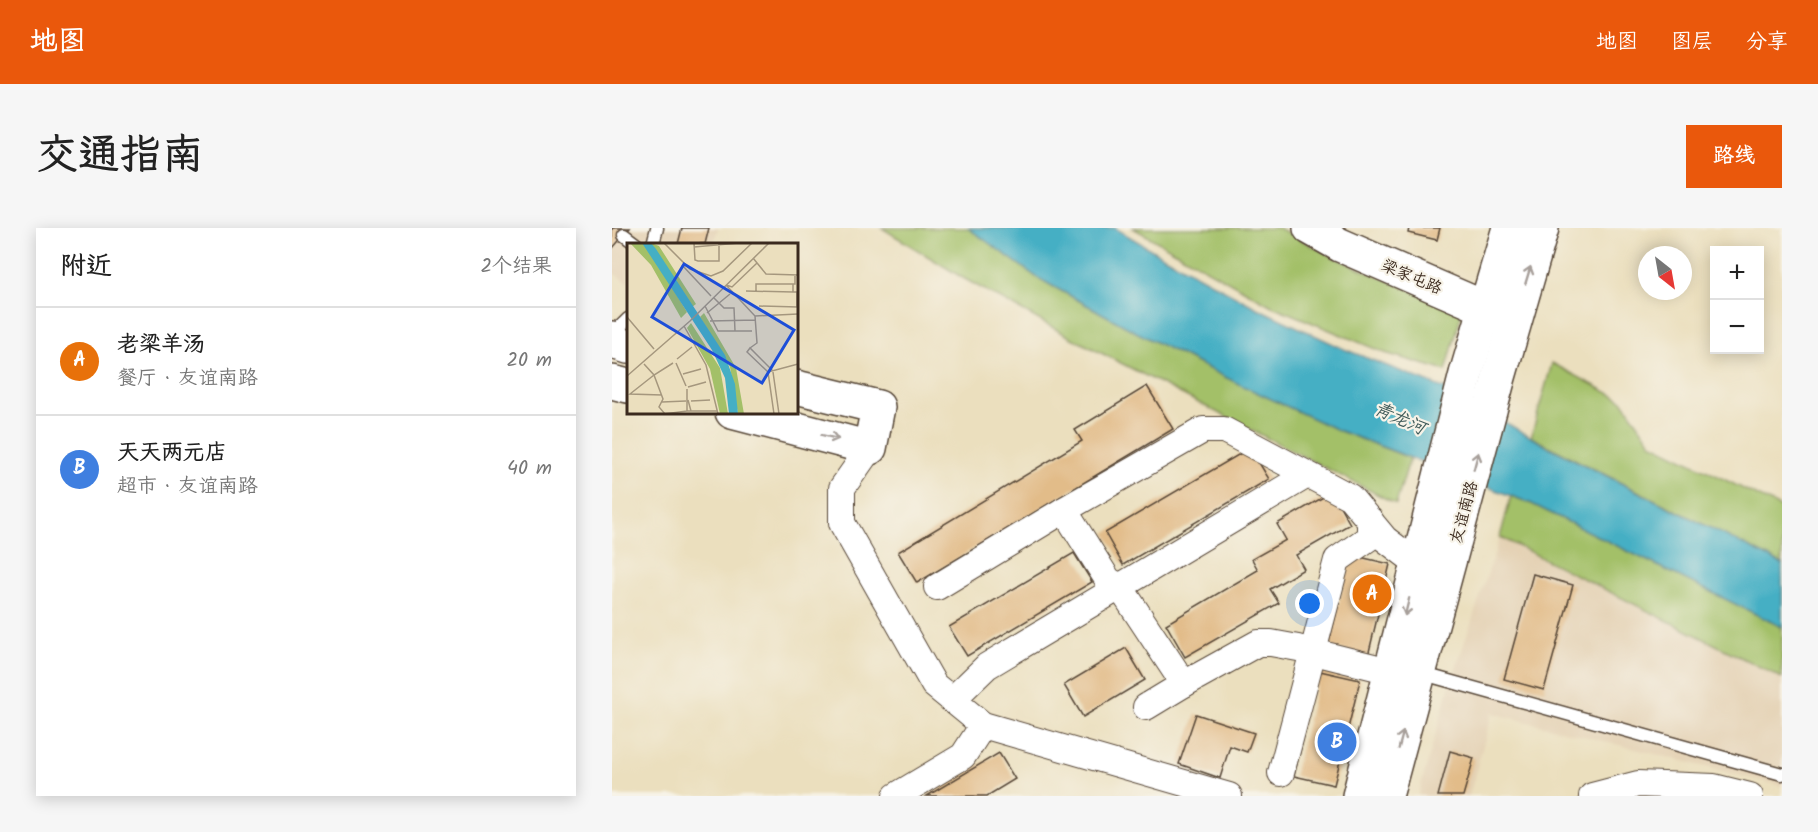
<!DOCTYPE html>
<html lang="zh">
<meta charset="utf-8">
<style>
body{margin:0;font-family:Kalam,"LXGW WenKai TC",sans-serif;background:#f6f6f6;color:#222}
.controls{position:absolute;right:18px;top:18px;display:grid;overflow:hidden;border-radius:0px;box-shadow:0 3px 15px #0003}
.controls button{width:54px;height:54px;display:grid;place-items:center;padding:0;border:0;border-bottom:2px solid #e0e0e0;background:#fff;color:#222;font:30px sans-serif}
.compass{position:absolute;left:1026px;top:18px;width:54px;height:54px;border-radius:50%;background:#fff;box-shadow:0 3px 15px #0003;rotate:149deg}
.you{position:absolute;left:698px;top:376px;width:21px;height:21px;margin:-15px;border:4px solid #fff;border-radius:50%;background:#1a73e8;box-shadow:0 0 0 9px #1a73e833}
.badge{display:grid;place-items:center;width:39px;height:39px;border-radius:50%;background:#ea580c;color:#fff;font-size:20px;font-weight:700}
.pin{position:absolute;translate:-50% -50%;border:3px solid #fff;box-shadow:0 2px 6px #0006}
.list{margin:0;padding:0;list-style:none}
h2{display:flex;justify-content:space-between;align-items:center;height:78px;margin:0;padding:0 24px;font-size:26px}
h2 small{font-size:20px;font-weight:400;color:#767676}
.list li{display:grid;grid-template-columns:39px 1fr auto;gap:18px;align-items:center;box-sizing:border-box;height:108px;padding:0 24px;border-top:2px solid #e0e0e0}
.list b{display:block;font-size:22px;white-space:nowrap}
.list p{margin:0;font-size:20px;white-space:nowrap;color:#767676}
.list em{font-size:20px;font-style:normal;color:#767676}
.map{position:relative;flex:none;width:1170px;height:568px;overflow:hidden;border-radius:0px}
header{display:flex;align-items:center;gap:36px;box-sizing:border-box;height:84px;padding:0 30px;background:#ea580c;color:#fff}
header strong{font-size:28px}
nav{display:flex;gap:33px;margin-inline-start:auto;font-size:21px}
.intro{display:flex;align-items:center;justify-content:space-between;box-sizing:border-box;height:144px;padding:0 36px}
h1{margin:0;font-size:42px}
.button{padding:15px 27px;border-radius:0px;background:#ea580c;color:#fff;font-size:21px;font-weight:700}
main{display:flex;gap:36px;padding:0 36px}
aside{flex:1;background:#fff;border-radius:0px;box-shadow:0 3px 15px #0003}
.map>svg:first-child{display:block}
.built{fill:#e4d1b4}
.green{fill:#a3c068;stroke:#6f7543;stroke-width:1.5}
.water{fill:#45afc4;stroke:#406c71;stroke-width:1.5}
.building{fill:#e2bc89}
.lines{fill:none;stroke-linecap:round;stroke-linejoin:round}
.lane-casing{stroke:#554536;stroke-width:15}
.street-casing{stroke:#554536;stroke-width:28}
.secondary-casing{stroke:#554536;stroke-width:36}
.lane{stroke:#fff;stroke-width:12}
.street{stroke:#fff;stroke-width:26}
.secondary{stroke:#fff;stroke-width:33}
.oneway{stroke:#a79f9a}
.labels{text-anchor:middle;stroke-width:4.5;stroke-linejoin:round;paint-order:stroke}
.street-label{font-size:16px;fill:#3b2a1e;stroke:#f7f3e8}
.water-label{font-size:18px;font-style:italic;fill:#3e5958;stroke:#f7f3e8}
.inset-road{fill:none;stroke:#a5977e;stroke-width:1.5}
.view{fill:#1d4ed8;fill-opacity:0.15;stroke:#1d4ed8;stroke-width:3}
.inset-edge{fill:none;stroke:#3b2a1e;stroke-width:3}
</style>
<header>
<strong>地图</strong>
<nav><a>地图</a><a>图层</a><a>分享</a></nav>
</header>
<div class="intro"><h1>交通指南</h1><a class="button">路线</a></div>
<main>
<aside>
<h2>附近<small>2个结果</small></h2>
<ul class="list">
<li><span class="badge" style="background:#e8710a">A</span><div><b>老梁羊汤</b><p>餐厅 · 友谊南路</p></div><em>20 m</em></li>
<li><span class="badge" style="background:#3f7fe0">B</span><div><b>天天两元店</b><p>超市 · 友谊南路</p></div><em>40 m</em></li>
</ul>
</aside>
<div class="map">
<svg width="1170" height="568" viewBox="0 0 1170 568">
<rect width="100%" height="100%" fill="#f7f3e8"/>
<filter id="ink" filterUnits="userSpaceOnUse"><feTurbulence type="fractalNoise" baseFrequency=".0167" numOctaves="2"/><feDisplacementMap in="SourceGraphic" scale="12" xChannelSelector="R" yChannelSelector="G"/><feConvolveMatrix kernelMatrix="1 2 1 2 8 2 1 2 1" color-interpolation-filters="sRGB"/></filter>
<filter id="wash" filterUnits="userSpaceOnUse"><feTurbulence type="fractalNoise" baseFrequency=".008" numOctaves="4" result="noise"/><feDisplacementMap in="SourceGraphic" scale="24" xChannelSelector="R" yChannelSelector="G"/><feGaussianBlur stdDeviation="1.35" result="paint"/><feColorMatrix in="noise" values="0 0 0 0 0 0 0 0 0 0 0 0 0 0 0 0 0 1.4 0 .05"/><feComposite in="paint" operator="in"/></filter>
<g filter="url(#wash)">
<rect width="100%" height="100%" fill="#ebdfbe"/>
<g class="built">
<path d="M0,0h106l-5,16h-85v39l-16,-11z"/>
<path d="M888,309l282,141v108l-290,-73 -23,83h-51l27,-95z"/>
</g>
<g class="green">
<path d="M270,0h86l70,50 96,53 107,54 99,46 70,27 -14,46 -326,-167 -107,-59z"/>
<path d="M521,0h146l54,29 129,55 -16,59 -61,-18 -113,-47z"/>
<path d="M940,135l70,37 29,43 131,65v56l-251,-127z"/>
<path d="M899,268l19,7 252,124v51l-282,-141z"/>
</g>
<path class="water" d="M356,0h147l42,25 100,55 87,41 104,41 97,55 237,119v63l-252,-124 -190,-72 -99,-46 -107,-54 -96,-53z"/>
<g id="blocks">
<g class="building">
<path d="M0,0h18l-18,21z"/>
<path d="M70,0h27l-4,16h-27z"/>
<path d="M797,0h31l-3,12 -29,-7z"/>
<path d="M535,158l26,43 -256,154 -19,-31 184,-111 -7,-11z"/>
<path d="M638,220l19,31 -146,86 -18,-32z"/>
<path d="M720,264l18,32 -54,31 8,14 -34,20 9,14 -94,54 -19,-33 92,-54 -6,-11 34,-19 -9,-16z"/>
<path d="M462,325l18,29 -125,74 -18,-29z"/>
<path d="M739,327l39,9 -22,92 -40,-10z"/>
<path d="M921,346l40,11 -29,105 -40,-11z"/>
<path d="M514,420l19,32 -62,37 -19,-32z"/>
<path d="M708,443l40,9 -26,105 -40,-9z"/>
<path d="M584,486l58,19 -7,19 -17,-6 -10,32 -41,-14z"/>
<path d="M838,523l24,7 -11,38h-25z"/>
<path d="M387,525l16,26 -28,17h-60z"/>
</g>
</g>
</g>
<g filter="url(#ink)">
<use href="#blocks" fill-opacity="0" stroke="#554536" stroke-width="1.5"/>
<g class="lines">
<g class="lane-casing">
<g id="lane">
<path d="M12,7l12,9"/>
<path d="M41,16l4,-16"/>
<path d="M0,107l16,-16"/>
<path d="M808,445l362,101"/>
</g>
</g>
<g class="street-casing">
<g id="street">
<path d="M258,220l-28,40v35l92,162 49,40 246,71"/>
<path d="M452,282l44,70 12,7 64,97 74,-41h13l27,5 92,23"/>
<path d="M325,359l127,-77 139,-80h21l126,67 35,42 33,25"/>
<path d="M340,472l35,-34 320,-191"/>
<path d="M534,479l38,-23"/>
<path d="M669,545l56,-213 33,-23v-17"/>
<path d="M284,568l67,-40 20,-31"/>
<path d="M980,568l46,-12 76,3 36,9"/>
</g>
</g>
<g class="secondary-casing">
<g id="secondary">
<path d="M698,0l30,17 145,63 21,3"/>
<path d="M0,110l7,6 9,3"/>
<path d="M0,154l16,4"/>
<path d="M120,184l138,36 8,-41 -82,-20"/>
<path d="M747,568l107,-422 43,-146"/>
<path d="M774,568l113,-419 43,-149"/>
</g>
</g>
<use href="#lane" class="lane"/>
<use href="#street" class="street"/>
<use href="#secondary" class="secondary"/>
</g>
<defs><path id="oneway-shaft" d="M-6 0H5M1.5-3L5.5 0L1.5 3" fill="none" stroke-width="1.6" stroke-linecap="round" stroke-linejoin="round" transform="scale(1.5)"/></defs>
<g class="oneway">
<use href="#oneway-shaft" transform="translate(916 47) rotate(-73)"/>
<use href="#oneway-shaft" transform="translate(218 209) rotate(14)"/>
<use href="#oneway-shaft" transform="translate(864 233) rotate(-75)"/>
<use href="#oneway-shaft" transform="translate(795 379) rotate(104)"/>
<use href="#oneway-shaft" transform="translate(789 512) rotate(-75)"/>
</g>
</g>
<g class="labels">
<g class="street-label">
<text transform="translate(800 48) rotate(23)" y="6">梁家屯路</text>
<text transform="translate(851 284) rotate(-75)" y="6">友谊南路</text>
</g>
<g class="water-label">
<text transform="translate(788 190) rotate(24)" y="6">青龙河</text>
</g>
</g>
<g transform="translate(15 15)">
<rect width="171" height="171" fill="#ebdfbe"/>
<path d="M3,0h12l9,10 36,59 -6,6 -30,-53zM24,0l8,3 37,58 -4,3zM77,70l32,55 8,46h-6l-8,-47 -30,-50zM64,80l29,45 8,46h-8l-10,-45 -23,-41z" fill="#a3c068"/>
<path d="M15,0h9l5,6 69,106 10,29 3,30h-9l-4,-36 -13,-28z" fill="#45afc4"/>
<path class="inset-road" d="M37,0l26,26 21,7 12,-5 29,-28M67,0l1,17 3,1h21v-18M67,4l45,-4M126,15l13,16 32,1M55,22l29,31M99,42l29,31 2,27 -7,5M99,42l6,2 25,-24M119,48l47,1v-8M129,48v-7h39v-8M166,49h4v15M87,55l10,10h10l1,23M78,63l13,25h34M132,63l39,1M80,70l23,-19M128,73l43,-2M0,74l27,32M83,78l46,-1M57,83l22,39 12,49M50,116l15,-12M49,120l10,23M17,121l10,11 -24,19 32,1M141,129l-21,-20 3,-4 23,23M146,129l6,42M56,131l18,-5M0,133l63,-55 79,-78M61,144l18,-5M60,146v22h4l-3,-11M64,158l19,-1M35,159l24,-1M64,168h26M37,171l23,-3M38,171l-6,-7 4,-8 -9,-24 19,-12M147,171l-6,-42 30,-8"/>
<path class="view" d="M57,21l110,66 -32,53 -110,-66z"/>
<rect width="171" height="171" class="inset-edge"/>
</g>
</svg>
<div class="controls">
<button>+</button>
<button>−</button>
</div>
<svg class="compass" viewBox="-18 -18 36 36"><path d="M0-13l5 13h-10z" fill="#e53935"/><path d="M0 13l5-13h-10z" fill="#767676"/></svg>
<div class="you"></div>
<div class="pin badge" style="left:760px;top:366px;background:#e8710a">A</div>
<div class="pin badge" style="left:725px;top:514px;background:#3f7fe0">B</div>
</div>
</main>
